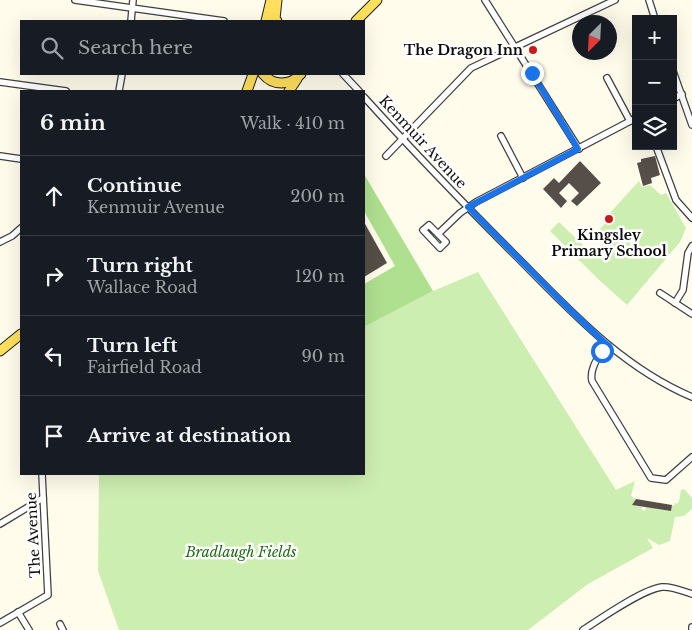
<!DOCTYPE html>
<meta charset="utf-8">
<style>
body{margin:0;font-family:"Libre Baskerville",serif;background:#242831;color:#f1f3f6}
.controls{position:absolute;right:15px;top:15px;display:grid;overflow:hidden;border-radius:0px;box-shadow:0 5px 20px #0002}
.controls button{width:45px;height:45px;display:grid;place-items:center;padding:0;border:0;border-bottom:1px solid #363941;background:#171b24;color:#f1f3f6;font:25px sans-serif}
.compass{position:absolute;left:572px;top:15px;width:45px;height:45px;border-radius:50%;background:#171b24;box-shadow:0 5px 20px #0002;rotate:204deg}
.stop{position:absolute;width:15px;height:15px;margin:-11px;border:4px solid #1a73e8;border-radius:50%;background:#fff}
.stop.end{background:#1a73e8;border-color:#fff;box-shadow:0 1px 5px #0008}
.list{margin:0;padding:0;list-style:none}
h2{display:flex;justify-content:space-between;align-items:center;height:65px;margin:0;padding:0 20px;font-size:21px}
h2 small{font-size:16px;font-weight:400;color:#9ea1a6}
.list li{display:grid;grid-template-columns:32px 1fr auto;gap:15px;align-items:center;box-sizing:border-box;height:80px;padding:0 20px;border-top:1px solid #363941}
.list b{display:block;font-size:19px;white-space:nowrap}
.list p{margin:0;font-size:16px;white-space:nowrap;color:#9ea1a6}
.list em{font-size:16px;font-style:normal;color:#9ea1a6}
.icon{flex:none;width:28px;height:28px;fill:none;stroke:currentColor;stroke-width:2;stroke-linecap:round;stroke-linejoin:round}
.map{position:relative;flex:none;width:692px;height:630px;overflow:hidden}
.search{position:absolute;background:#171b24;box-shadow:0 5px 20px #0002;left:20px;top:20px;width:345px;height:55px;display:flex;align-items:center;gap:12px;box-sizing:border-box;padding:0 18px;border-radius:0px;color:#9ea1a6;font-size:19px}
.panel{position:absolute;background:#171b24;box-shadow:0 5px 20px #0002;left:20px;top:90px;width:345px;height:385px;border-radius:0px}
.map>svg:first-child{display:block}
.green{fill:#cdeeb1}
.forest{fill:#afe08f}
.building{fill:#564e48}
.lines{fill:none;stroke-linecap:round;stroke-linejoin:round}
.minor-casing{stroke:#3f3f3f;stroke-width:8}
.primary-casing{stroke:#1d1d1d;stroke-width:11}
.minor{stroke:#fff;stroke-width:5.5}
.primary{stroke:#ffe05c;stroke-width:9}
.route{stroke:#1a73e8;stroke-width:6}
.poi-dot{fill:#ca1817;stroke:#fff;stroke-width:2}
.labels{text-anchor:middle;stroke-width:5;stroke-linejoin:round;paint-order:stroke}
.poi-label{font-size:14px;font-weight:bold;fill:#0c0c0c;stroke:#fff;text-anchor:end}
.street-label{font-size:14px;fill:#0c0c0c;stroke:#fff}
.park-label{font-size:14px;font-style:italic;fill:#236a16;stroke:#fff}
</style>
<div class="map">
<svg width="692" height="630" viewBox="0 0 692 630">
<rect width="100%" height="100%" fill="#fffcec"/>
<g class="green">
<path d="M639,181l3,6 8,-2 11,10 5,-2 20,35 -6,14 -53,63 -29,-26 -48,-48 9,-9 34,33 15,-16 -9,-9 12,-13 -2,-3z"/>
<path d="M478,272l138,218 19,-9 -4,15 5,3 -4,6 10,2v3l3,1 1,-4 25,4 1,-6 2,1 1,-3 2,1 2,-3 2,-11 3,-1 8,9v11l-8,7 -9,1 -5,24 -11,4 -12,-7 6,10 -65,36 -60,46h-409l-21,-59 1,-97h265v-147l69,-36z"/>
</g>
<path class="forest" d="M364,174l69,117 -69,36v-43l31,-18 -31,-55z"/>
<g class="building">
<path d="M655,156l5,19 -9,3 1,5 -9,3 -6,-23 4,-1v-3z"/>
<path d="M580,161l21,22 -24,23 -6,-5 8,-8 -10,-10 -10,10 8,8 -6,7 -18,-19 11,-11 5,5z"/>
<path d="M364,222l23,41 -23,14z"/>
<path d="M636,499l36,6 -1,6 -39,-6z"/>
</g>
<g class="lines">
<g class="minor-casing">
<g id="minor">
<path d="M75,0l149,21"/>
<path d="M485,0l94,149"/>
<path d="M649,0l6,19"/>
<path d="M131,21l2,-21"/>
<path d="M673,71l19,54"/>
<path d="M343,74l16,17"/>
<path d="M607,78l23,43"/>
<path d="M0,82l66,9"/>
<path d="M119,91l3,-17"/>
<path d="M364,97c48,53 98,105 149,156 55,55 106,113 179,144"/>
<path d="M673,99l9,-5"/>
<path d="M501,136l22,42"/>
<path d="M656,146l20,54 16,18"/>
<path d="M0,156l21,3"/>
<path d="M386,156l85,-88 144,-68"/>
<path d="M438,234l-9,-9 -6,5 17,18 6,-6 -8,-8 22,-21 16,-11 160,-84"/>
<path d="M0,242l12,-6 9,-8"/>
<path d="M660,293l32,21"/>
<path d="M675,303l8,-13 5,-37 4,-7"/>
<path d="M606,344c-6,11 -17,24 -14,37l59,97 15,2 26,-23"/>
<path d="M0,524l43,-26"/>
<path d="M18,612l11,18"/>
<path d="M0,623l48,-28 -6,-121"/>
<path d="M60,624l3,6"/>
<path d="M583,630c17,-11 60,-41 79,-43 10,-1 20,4 30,7"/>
<path d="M692,630v-3"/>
</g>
</g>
<g class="primary-casing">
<g id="primary">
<path d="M266,21l5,-21"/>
<path d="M277,21l-2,-2 2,-19"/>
<path d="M356,21l21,-21"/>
<path d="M263,74c10,12 27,12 38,0"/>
<path d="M247,91l6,-17"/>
<path d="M289,91l8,-12"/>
<path d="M0,351l21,-17"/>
</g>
</g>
<use href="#minor" class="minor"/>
<use href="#primary" class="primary"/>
</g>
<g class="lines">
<path class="route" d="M532,73l46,76 -110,58 92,93 46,44 -4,7"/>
</g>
<g class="poi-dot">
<circle cx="533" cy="50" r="5"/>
<circle cx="609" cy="219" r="5"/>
</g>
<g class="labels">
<g class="poi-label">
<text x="523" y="55">The Dragon Inn</text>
<text x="609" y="240" text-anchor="middle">Kingsley<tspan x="609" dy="16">Primary School</tspan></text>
</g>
<g class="street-label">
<text transform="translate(423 142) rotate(47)" y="5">Kenmuir Avenue</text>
<text transform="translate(33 535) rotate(-93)" y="5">The Avenue</text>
</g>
<g class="park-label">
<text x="241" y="557">Bradlaugh Fields</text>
</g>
</g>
</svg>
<div class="controls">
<button>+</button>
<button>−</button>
<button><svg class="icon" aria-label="layers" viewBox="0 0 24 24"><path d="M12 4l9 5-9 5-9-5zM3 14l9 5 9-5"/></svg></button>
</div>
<svg class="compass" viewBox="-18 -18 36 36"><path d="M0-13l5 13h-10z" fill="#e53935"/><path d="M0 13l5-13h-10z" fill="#9ea1a6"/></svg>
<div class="stop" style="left:602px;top:351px"></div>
<div class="stop end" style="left:532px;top:73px"></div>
<div class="search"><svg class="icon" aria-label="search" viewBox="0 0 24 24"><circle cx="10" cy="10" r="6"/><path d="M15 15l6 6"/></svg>Search here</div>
<section class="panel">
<h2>6 min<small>Walk · 410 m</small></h2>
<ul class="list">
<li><svg class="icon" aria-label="ahead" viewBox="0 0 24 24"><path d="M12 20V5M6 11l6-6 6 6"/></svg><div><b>Continue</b><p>Kenmuir Avenue</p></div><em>200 m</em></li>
<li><svg class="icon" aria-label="right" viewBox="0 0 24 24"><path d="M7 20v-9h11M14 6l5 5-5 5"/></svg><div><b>Turn right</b><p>Wallace Road</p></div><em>120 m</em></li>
<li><svg class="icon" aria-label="left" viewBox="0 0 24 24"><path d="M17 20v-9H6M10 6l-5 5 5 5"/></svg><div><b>Turn left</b><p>Fairfield Road</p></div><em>90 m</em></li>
<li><svg class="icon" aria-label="arrive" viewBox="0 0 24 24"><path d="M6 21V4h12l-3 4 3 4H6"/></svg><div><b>Arrive at destination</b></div></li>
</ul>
</section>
</div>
